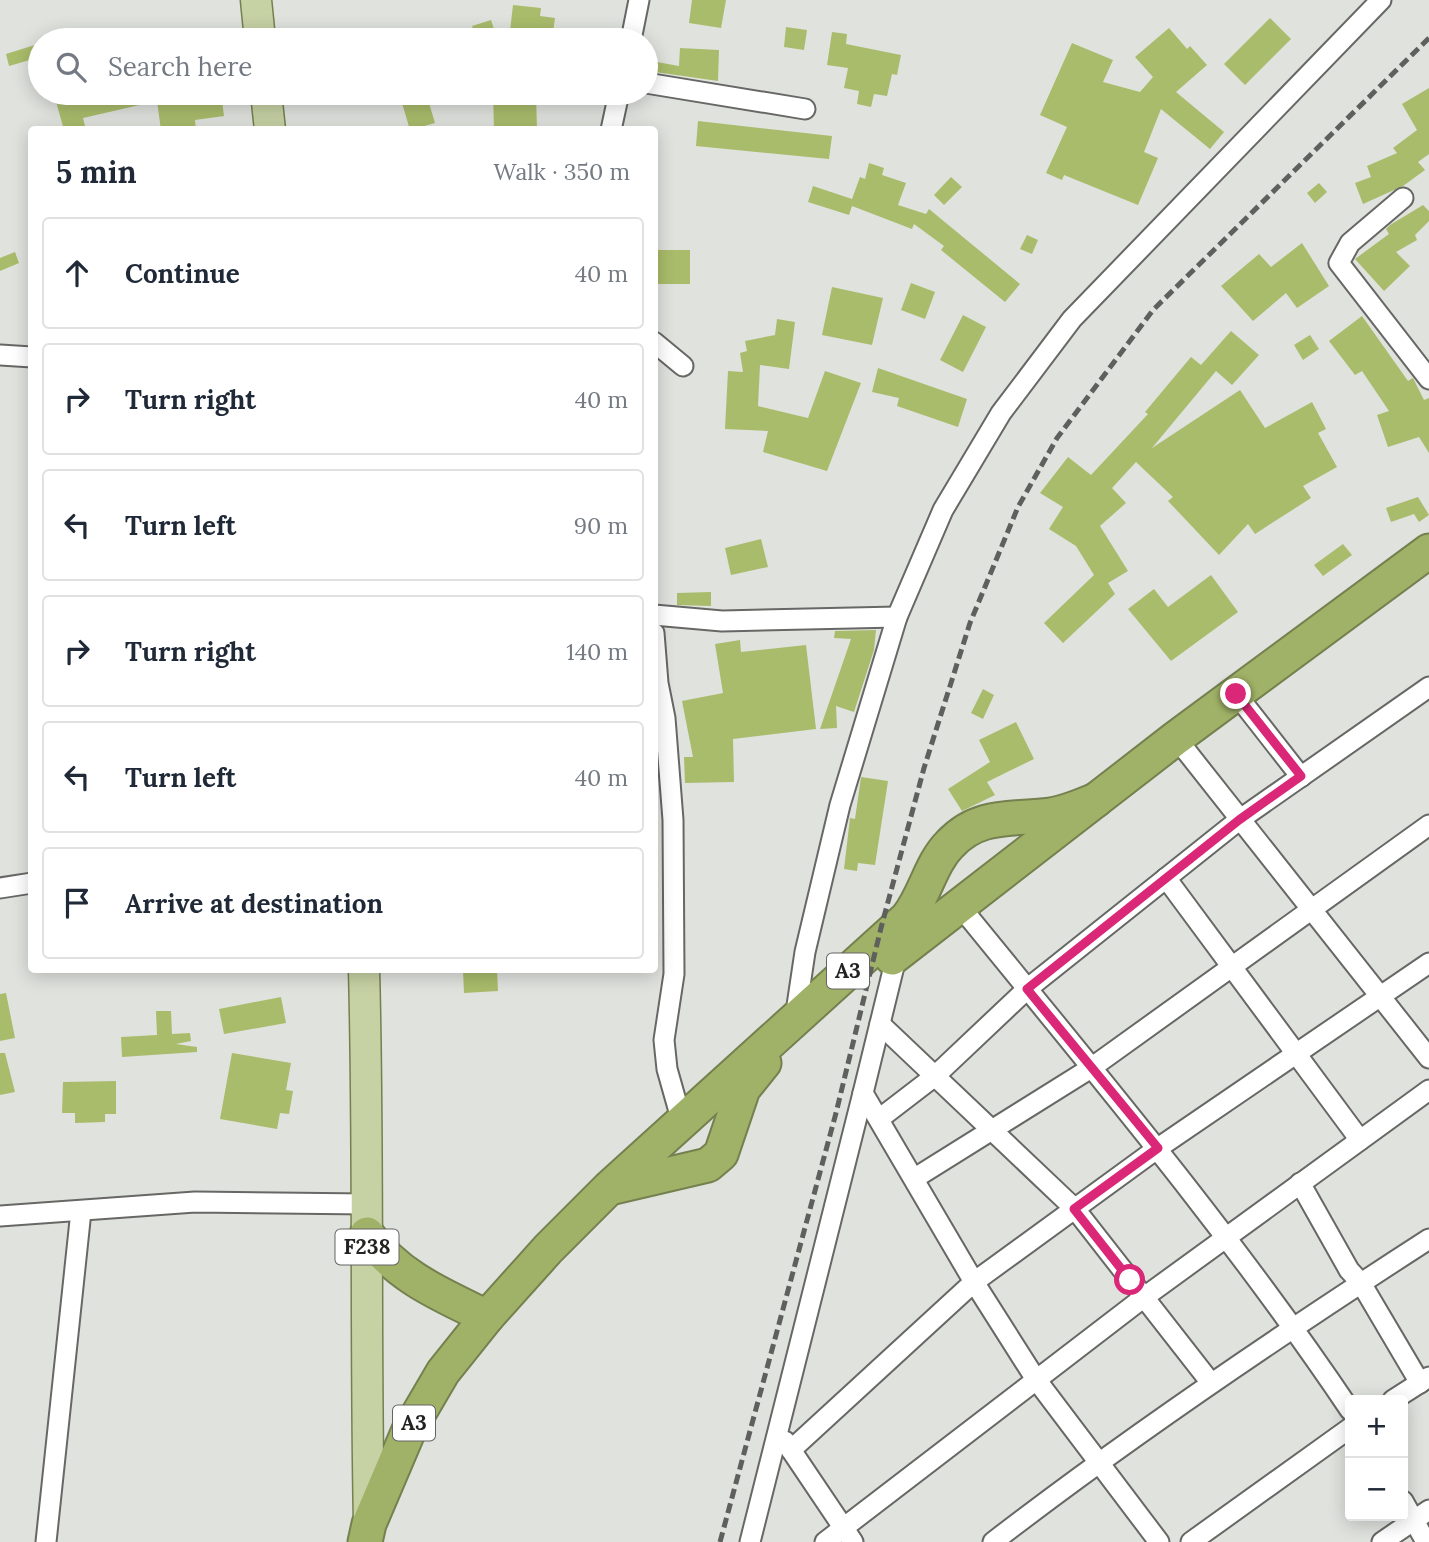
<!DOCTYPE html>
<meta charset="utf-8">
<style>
body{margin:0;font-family:Lora,serif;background:#f2f2f3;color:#1f2937}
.controls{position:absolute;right:21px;bottom:21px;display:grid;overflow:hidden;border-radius:7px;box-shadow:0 4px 18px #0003}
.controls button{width:63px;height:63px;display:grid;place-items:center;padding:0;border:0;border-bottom:2px solid #e0e1e3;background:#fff;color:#1f2937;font:35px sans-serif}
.stop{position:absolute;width:21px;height:21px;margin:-16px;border:5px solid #db2777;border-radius:50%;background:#fff}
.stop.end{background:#db2777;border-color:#fff;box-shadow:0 2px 7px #0008}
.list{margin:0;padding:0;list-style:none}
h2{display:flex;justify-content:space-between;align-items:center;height:91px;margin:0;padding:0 28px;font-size:30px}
h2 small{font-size:23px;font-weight:400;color:#747a83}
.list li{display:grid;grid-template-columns:46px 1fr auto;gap:21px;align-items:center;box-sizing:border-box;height:112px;margin:0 14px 14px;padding:0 14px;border:2px solid #e0e1e3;border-radius:7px}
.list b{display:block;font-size:26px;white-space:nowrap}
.list em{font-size:23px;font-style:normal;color:#747a83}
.icon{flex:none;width:38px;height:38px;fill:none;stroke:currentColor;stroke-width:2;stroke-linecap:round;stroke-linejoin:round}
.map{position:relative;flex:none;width:1429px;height:1542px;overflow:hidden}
.search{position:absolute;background:#fff;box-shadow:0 4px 18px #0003;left:28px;top:28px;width:630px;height:77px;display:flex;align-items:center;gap:18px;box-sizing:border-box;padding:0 24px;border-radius:38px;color:#747a83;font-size:26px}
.panel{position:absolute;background:#fff;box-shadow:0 4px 18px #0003;left:28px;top:126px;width:630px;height:847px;border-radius:7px}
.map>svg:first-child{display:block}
.building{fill:#a9bc6b}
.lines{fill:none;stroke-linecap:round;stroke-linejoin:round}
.street-casing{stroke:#676865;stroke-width:23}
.primary-casing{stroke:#74804e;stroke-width:33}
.highway-casing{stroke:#74804e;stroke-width:37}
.street{stroke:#fff;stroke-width:19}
.primary{stroke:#c6d1a4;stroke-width:30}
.highway{stroke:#a0b267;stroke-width:33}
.rail{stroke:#5f5f5d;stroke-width:5;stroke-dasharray:10 5;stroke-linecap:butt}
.route{stroke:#db2777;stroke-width:9}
.labels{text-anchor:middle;stroke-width:5;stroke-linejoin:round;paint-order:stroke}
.shield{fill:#fff;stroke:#646464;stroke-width:2}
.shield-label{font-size:21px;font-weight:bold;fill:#222221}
</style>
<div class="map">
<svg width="1429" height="1542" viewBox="0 0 1429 1542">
<rect width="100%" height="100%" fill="#e0e2de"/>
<g class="building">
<path d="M692,0h34l-5,28 -32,-5z"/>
<path d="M513,5l28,3 -1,8 15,2 -3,22h-43z"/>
<path d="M1270,18l21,21 -46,46 -21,-21z"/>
<path d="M491,20l4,12 -19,6 -4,-12z"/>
<path d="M786,27l21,3 -3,20 -20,-3z"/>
<path d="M1169,28l18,21 3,-3 17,19 -31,27 48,40 -14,17 -49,-40 -17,43 14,6 -20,47 -74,-30 -2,5 -16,-7 21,-46 -27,-12 32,-72 41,17 -10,22 37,10 13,-15 -18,-20z"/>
<path d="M832,32l15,2 -1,10 55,11 -4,20 -5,-1 -5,22 -13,-2 -3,13 -14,-3 2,-13 -15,-3 4,-20 -21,-3z"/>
<path d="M38,44l2,13 -31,9 -3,-12z"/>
<path d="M680,48l39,2 -1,31 -63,-9 2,-10 22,4z"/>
<path d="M1429,88v66l-11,8 7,8 -22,16 -40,18 -8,-21 16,-6 -4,-11 30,-13 -4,-5 24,-18 -15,-26z"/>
<path d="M73,93h116l1,4 31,-4 3,23 -29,4 1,10h-35l-4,-29 -74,17 3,12h-22l-9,-32z"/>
<path d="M399,93h27l9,30 -25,7z"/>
<path d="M493,93h43l1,37h-43z"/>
<path d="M698,121l134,15 -3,23 -133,-13z"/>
<path d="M869,163l15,5 -2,7 24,8 -8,22 28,9 3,-5 91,75 -15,18 -64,-52 3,-4 -30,-22 -2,5 -60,-23 -3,9 -41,-13 5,-16 39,13 8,-22 5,2z"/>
<path d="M951,177l11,10 -18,18 -10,-10z"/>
<path d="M1319,183l8,9 -12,11 -8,-10z"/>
<path d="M1423,205l6,6v10l-14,14 2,5 -21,12 14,14 -26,25 -29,-32 34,-25 -3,-5 4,-4z"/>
<path d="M1027,235l11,5 -6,14 -12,-5z"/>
<path d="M1302,243l27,43 -32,22 -11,-15 -33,28 -32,-35 38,-32 12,13z"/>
<rect x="654" y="250" width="36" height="34"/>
<path d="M15,252l4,11 -19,8v-13z"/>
<path d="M911,283l24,9 -10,27 -24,-9z"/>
<path d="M832,287l51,11 -11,47 -50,-10z"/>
<path d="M963,315l23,12 -23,45 -23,-12z"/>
<path d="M1362,316l46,65 5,-3 11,22 5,-2v55l-10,-16 -31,10 -11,-32 12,-4 -27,-40 -7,4 -26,-34z"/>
<path d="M777,319l18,3 -6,47 -29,-4 -2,41 50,12 17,-47 36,12 -34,88 -64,-19 5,-21 -43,-2 3,-58 15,1 -3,-19 7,-2 -2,-10 30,-6z"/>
<path d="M1231,331l28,24 -27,30 -16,-14 -64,77 88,-58 25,38 47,-26 14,27 -8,4 19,34 -34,19 8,12 -56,36 -7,-10 -29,31 -51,-54 5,-4 -37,-35 -24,26 14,15 -26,23 28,45 -20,12 7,11 -52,49 -19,-20 50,-48 -18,-29 -27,-17 14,-22 -23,-14 28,-36 23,18 57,-61 -3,-2 46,-55 10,8z"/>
<path d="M1310,335l9,14 -16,11 -9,-15z"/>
<path d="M878,368l89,31 -9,28 -61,-21 2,-8 -27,-6z"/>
<path d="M1418,497l11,18 -10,7 -5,-8 -23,8 -5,-14z"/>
<path d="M761,539l7,28 -37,8 -6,-27z"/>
<path d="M1343,544l9,11 -29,21 -9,-11z"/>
<path d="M1211,575l27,37 -67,49 -43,-52 26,-20 14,18z"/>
<path d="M711,592v14l-34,-1v-12z"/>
<path d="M876,630l-2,20 -20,62 -18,-6 1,22 -17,1 31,-90 -17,-1 1,-7z"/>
<path d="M740,640l1,12 65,-7 10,84 -83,10 1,43 -49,1 -1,-26h9l-11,-56 41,-8 -8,-49z"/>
<path d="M983,689l11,6 -11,24 -12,-6z"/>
<path d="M1016,722l18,37 -47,23 8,13 -33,16 -14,-22 42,-27 -11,-22z"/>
<path d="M861,777l27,4 -13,84 -17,-2 -1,8 -13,-2 6,-51 5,1z"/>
<path d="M463,970h34l1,21 -34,2z"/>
<path d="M6,993l9,45 -15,3v-47z"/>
<path d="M281,997l5,26 -62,11 -5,-25z"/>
<path d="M156,1011h15l1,23 18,-1 1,8 -15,3 21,3v5l-75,5 -1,-20 36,-2z"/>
<path d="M0,1053h5l10,39 -15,3z"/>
<path d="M232,1053l59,10 -5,27 7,1 -4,23 -9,-1 -3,16 -57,-10z"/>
<path d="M116,1081v33h-11v8l-30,1v-10h-13l1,-31z"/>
</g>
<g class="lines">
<g class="street-casing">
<g id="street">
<path d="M631,40l8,-40"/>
<path d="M646,83l159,26"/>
<path d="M611,130l8,-37"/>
<path d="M1403,198l-53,45 -11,20 90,116"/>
<path d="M654,342l29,24"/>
<path d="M0,355l32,2"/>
<path d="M654,615l68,6 175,-4"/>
<path d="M654,633l4,50 7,35 8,102 1,154 -10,66 3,29 15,53"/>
<path d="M1236,694l65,83"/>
<path d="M1176,738l253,320"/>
<path d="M1166,878l194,262"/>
<path d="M0,888l32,-5"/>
<path d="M959,905c135,166 272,328 391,505"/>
<path d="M897,954l-34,139 111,189 61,96 124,164"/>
<path d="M795,1019l10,-67 35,-147 57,-188 46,-107 58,-97 71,-94 309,-319"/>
<path d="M880,1024l195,185 136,174"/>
<path d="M879,1119l56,-43 92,-87 212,-169 190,-133"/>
<path d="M915,1178l176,-110 338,-243"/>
<path d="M1300,1183l49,87 12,13 59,100"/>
<path d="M0,1216l195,-14 173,2"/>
<path d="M1393,1400l36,-23"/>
<path d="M785,1441l68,101"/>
<path d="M791,1450l183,-168 184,-134 271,-185"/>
<path d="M1403,1501l23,41"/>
<path d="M46,1542l35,-331"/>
<path d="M750,1542l113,-449"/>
<path d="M825,1542l318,-244 286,-208"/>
<path d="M993,1542c140,-108 287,-207 436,-303"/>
<path d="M1191,1542l159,-114"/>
<path d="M1382,1542l47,-32"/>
</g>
</g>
<g class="primary-casing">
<g id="primary">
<path d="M256,0l4,40"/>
<path d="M266,93l4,37"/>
<path d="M364,970c5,184 1,368 5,552"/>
</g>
</g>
<g class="highway-casing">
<g id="highway">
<path d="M892,958l284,-220 253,-187"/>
<path d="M614,1187l94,-22 13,-11 22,-65 21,-26"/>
<path d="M367,1234c30,43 75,61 120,83"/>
<path d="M365,1542l4,-18 40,-94 34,-58 44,-55 61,-68 61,-61 298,-270c18,-22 23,-54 43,-74 29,-31 62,-24 100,-29 16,-2 31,-9 46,-15"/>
</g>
</g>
<use href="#street" class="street"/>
<use href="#primary" class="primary"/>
<use href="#highway" class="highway"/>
<path class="rail" d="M720,1542l116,-429 45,-185 43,-160 46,-145 48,-116 39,-69 96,-128 276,-272"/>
</g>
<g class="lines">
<path class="route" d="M1130,1280l-56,-71 84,-61 -131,-159 212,-169 62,-44 -65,-82"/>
</g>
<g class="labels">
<g class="shield">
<rect x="827" y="953.5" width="42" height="35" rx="5"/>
<rect x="335.5" y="1229.5" width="63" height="35" rx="5"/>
<rect x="393" y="1405.5" width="42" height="35" rx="5"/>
</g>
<g class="shield-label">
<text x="848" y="978">A3</text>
<text x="367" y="1254">F238</text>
<text x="414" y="1430">A3</text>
</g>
</g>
</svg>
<div class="controls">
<button>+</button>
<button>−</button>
</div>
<div class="stop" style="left:1130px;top:1280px"></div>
<div class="stop end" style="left:1236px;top:694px"></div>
<div class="search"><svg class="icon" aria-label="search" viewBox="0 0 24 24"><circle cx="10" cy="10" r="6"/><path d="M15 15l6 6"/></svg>Search here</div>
<section class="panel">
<h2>5 min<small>Walk · 350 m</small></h2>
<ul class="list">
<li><svg class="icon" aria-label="ahead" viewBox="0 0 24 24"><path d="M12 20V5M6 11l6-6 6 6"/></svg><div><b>Continue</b></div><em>40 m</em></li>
<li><svg class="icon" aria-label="right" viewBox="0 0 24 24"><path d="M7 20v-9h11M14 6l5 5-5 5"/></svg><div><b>Turn right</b></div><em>40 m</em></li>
<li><svg class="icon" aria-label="left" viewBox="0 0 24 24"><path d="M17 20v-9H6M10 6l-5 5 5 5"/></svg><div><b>Turn left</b></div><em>90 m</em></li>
<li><svg class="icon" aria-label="right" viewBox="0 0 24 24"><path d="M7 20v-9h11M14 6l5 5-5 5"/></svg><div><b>Turn right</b></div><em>140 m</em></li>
<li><svg class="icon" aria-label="left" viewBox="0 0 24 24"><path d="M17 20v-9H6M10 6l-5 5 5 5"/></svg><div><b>Turn left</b></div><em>40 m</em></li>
<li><svg class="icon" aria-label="arrive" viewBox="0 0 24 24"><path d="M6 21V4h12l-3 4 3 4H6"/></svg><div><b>Arrive at destination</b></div></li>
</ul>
</section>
</div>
